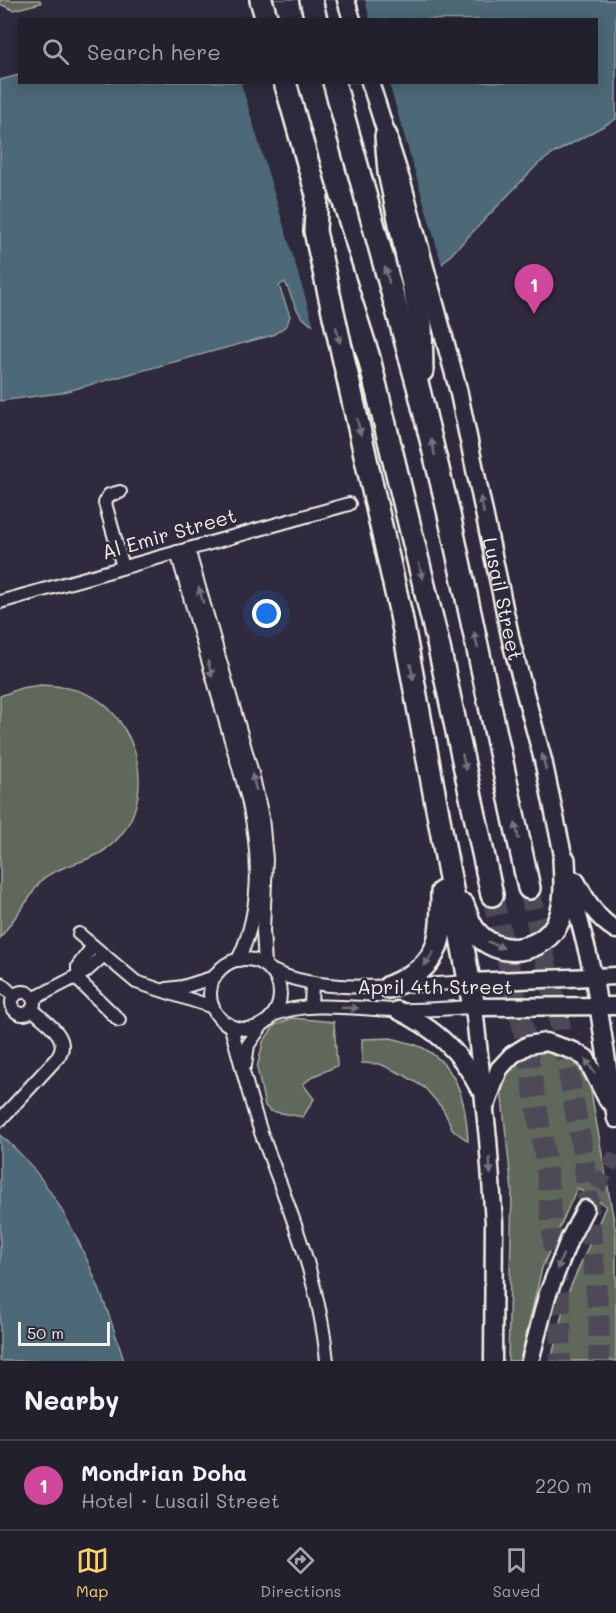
<!DOCTYPE html>
<meta charset="utf-8">
<style>
body{margin:0;font-family:Mali,sans-serif;background:#2b2836;color:#f1f3f6}
.scale{position:absolute;left:18px;bottom:15px;width:92px;box-sizing:border-box;padding-left:6px;border:3px solid #f4f1e8;border-top:0;font-size:16px;line-height:21px;white-space:nowrap;color:#f4f1e8;-webkit-text-stroke:4px #2f2a3d;paint-order:stroke}
.you{position:absolute;left:267px;top:614px;width:21px;height:21px;margin:-15px;border:4px solid #fff;border-radius:50%;background:#1a73e8;box-shadow:0 0 0 9px #1a73e833}
.badge{display:grid;place-items:center;width:39px;height:39px;border-radius:50%;background:#ffd166;color:#fff;font-size:20px;font-weight:700}
.pin{position:absolute;translate:-50% -50px;filter:drop-shadow(0 2px 3px #0008)}
.pin::after{content:'';position:absolute;top:32px;width:21px;height:18px;background:inherit;clip-path:polygon(0 0,100% 0,50% 100%)}
.list{margin:0;padding:0;list-style:none}
h2{display:flex;justify-content:space-between;align-items:center;height:78px;margin:0;padding:0 24px;font-size:26px}
h2 small{font-size:20px;font-weight:400;color:#a3a3aa}
.list li{display:grid;grid-template-columns:39px 1fr auto;gap:18px;align-items:center;box-sizing:border-box;height:90px;padding:0 24px;border-top:2px solid #403e4a}
.list b{display:block;font-size:22px;white-space:nowrap}
.list p{margin:0;font-size:20px;white-space:nowrap;color:#a3a3aa}
.list em{font-size:20px;font-style:normal;color:#a3a3aa}
.icon{flex:none;width:33px;height:33px;fill:none;stroke:currentColor;stroke-width:2;stroke-linecap:round;stroke-linejoin:round}
.map{position:relative;flex:none;width:616px;height:1361px;overflow:hidden}
.search{position:absolute;background:#23202e;box-shadow:0 3px 15px #0003;left:18px;right:18px;top:18px;height:66px;display:flex;align-items:center;gap:15px;box-sizing:border-box;padding:0 21px;border-radius:0px;color:#a3a3aa;font-size:22px}
.sheet{height:168px;background:#23202e}
nav{display:flex;justify-content:space-around;align-items:center;box-sizing:border-box;height:84px;border-top:2px solid #403e4a;background:#23202e;font-size:16px;color:#a3a3aa}
nav a{display:grid;justify-items:center;gap:3px}
nav .on{color:#ffd166}
.map>svg:first-child{display:block}
.green{fill:#60685b;stroke:#aaaca2;stroke-width:1.5}
.water{fill:#4e6776;stroke:#909ea4;stroke-width:1.5}
.pier{fill:#2f2a3d}
.lines{fill:none;stroke-linecap:round;stroke-linejoin:round}
.secondary-tunnel{stroke:#4d4857;stroke-width:16;stroke-dasharray:16 8;stroke-linecap:butt}
.highway-tunnel{stroke:#4d4857;stroke-width:21;stroke-dasharray:21 10;stroke-linecap:butt}
.street-casing{stroke:#f4f1e8;stroke-width:16}
.secondary-casing{stroke:#f4f1e8;stroke-width:21}
.highway-casing{stroke:#f4f1e8;stroke-width:26}
.street{stroke:#2f2a3d;stroke-width:12}
.secondary{stroke:#2f2a3d;stroke-width:16}
.highway{stroke:#2f2a3d;stroke-width:21}
.highway-bridge-casing{stroke:#f4f1e8;stroke-width:26;stroke-linecap:butt}
.highway-bridge{stroke:#2f2a3d;stroke-width:21}
.oneway{fill:#747079}
.labels{text-anchor:middle;stroke-width:5;stroke-linejoin:round;paint-order:stroke}
.street-label{font-size:20px;fill:#f4f1e8;stroke:#2f2a3d}
</style>
<div class="map">
<svg width="616" height="1361" viewBox="0 0 616 1361">
<rect width="100%" height="100%" fill="#2f2a3d"/>
<filter id="ink" filterUnits="userSpaceOnUse"><feTurbulence type="fractalNoise" baseFrequency=".0167" numOctaves="2"/><feDisplacementMap in="SourceGraphic" scale="12" xChannelSelector="R" yChannelSelector="G"/><feConvolveMatrix kernelMatrix="1 2 1 2 8 2 1 2 1" color-interpolation-filters="sRGB"/></filter>
<g filter="url(#ink)">
<g class="green">
<path d="M0,0h40l1,3 -28,7 -13,-6z"/>
<path d="M41,685c37,1 65,11 84,45 24,40 18,95 -23,122 -15,10 -46,15 -59,27 -5,4 -9,12 -13,18 -10,14 -20,27 -30,41v-242l21,-8z"/>
<path d="M292,1018l42,4 3,44 -23,10 -11,8 11,15 -11,18 -33,-6 -5,-5 -8,-38 6,-26 12,-17z"/>
<path d="M391,1038c10,3 22,5 32,10 36,19 43,55 45,93l-15,-11 -10,-21 -18,-21 -21,-13 -24,-11 -18,-1v-24z"/>
<path d="M537,1052h14l24,10 15,24 26,147v128h-65l15,-64 40,-91 -29,-18 -35,80 -22,93h-12l4,-170 -11,-102 7,-16 13,-13z"/>
</g>
<g class="water">
<path d="M270,0h346v119l-65,36 -13,9 -120,125 -89,40c-34,-6 -31,-20 -44,-47l-6,4 11,30 -3,9 -14,10 -213,58 -60,8v-321l19,-5 1,7h576v-62l-357,-1z"/>
<path d="M0,1135c63,50 101,151 124,226h-124z"/>
</g>
<g class="pier">
<path d="M264,0h101l5,20 -134,-1z"/>
<path d="M241,83h148l54,185 -23,23 -74,39 -17,2 -14,-2z"/>
</g>
<g class="lines">
<path class="secondary-tunnel" d="M585,1209l31,-54"/>
<g class="highway-tunnel">
<path d="M529,888l31,137 24,134 15,161v41"/>
<path d="M492,895l32,137 22,131 15,156 -1,42"/>
</g>
<g class="street-casing">
<g id="street">
<path d="M120,492l-11,3 -4,8 18,64"/>
<path d="M188,549l64,224 10,44 4,42 -3,71 2,35"/>
<path d="M177,552l71,247c12,53 14,112 -10,161"/>
<path d="M0,602l349,-98"/>
<path d="M79,934l57,48 77,25"/>
<circle cx="245" cy="994" r="35"/>
<path d="M271,970c50,26 143,15 199,12"/>
<path d="M78,974v-8l15,-20"/>
<path d="M75,977l44,43"/>
<path d="M0,983l14,13"/>
<path d="M167,989l16,-2 32,-10"/>
<circle cx="23" cy="1003" r="11"/>
<path d="M33,999l52,-27 19,-17"/>
<path d="M311,1006l1,-23"/>
<path d="M273,1015c35,-15 83,-6 121,-5 26,1 53,-2 80,-3"/>
<path d="M228,1024l3,4c11,37 19,74 32,110 27,72 57,145 64,223"/>
<path d="M245,1065l3,-20 14,-20"/>
<path d="M0,1120l58,-63c14,-20 -13,-35 -26,-48"/>
</g>
</g>
<g class="secondary-casing">
<g id="secondary">
<path d="M346,0l6,20"/>
<path id="s1" d="M370,82l34,107 54,200 54,256 31,115 21,100 30,118 22,141"/>
<path d="M576,881c10,19 21,38 40,49"/>
<path d="M470,982l146,-6"/>
<path d="M397,1010c37,18 63,40 81,77"/>
<path d="M487,1103l12,-34 13,-14 16,-10 18,-3 28,9 12,7 22,43"/>
<path d="M493,1361l1,-138 -6,-84 -14,-132 142,-1"/>
<path d="M530,1361l17,-65 22,-56 16,-31"/>
</g>
</g>
<g class="highway-casing">
<g id="highway">
<path d="M261,0l6,20"/>
<path d="M311,0l5,20"/>
<path d="M285,82l32,113 52,163 69,285 54,252"/>
<path d="M334,82l85,308 29,120 81,378"/>
<path d="M386,136l3,36 32,151 1,48"/>
<path d="M346,370l55,245 73,392"/>
<path d="M463,905c3,8 6,18 11,25 23,30 70,24 85,-10 8,-20 6,-39 5,-60"/>
<path d="M389,987c51,-21 53,-44 53,-95"/>
</g>
</g>
<use href="#street" class="street"/>
<use href="#secondary" class="secondary"/>
<use href="#highway" class="highway"/>
<g class="highway-bridge-casing">
<path id="highway-bridge" d="M317,195l-2,36 31,139"/>
</g>
<use href="#highway-bridge" class="highway-bridge"/>
</g>
<defs><path id="oneway-solid" d="M-6-.8H1V-3.2L6.5 0L1 3.2V.8H-6Z" transform="scale(1.5)"/></defs>
<g class="oneway">
<use href="#oneway-solid" transform="translate(387 275) rotate(-105)"/>
<use href="#oneway-solid" transform="translate(338 335) rotate(77)"/>
<use href="#oneway-solid" transform="translate(359 427) rotate(77)"/>
<use href="#oneway-solid" transform="translate(433 447) rotate(-103)"/>
<use href="#oneway-solid" transform="translate(482 505) rotate(-102)"/>
<use href="#oneway-solid" transform="translate(421 571) rotate(76)"/>
<use href="#oneway-solid" transform="translate(201 595) rotate(-106)"/>
<use href="#oneway-solid" transform="translate(476 640) rotate(-102)"/>
<use href="#oneway-solid" transform="translate(210 669) rotate(74)"/>
<use href="#oneway-solid" transform="translate(412 672) rotate(79)"/>
<use href="#oneway-solid" transform="translate(464 762) rotate(78)"/>
<use href="#oneway-solid" transform="translate(544 762) rotate(-103)"/>
<use href="#oneway-solid" transform="translate(254 782) rotate(-105)"/>
<use href="#oneway-solid" transform="translate(517 831) rotate(-102)"/>
<use href="#oneway-solid" transform="translate(496 945) rotate(23)"/>
<use href="#oneway-solid" transform="translate(429 959) rotate(125)"/>
<use href="#oneway-solid" transform="translate(350 1008) rotate(2)"/>
<use href="#oneway-solid" transform="translate(590 1066) rotate(-123)"/>
<use href="#oneway-solid" transform="translate(490 1166) rotate(86)"/>
<use href="#oneway-solid" transform="translate(560 1262) rotate(111)"/>
</g>
</g>
<g class="labels">
<g class="street-label">
<text transform="translate(169 534) rotate(-16)" y="7">Al Emir Street</text>
<text dy="7" stroke="none"><textPath href="#s1" startOffset="534">Lusail Street</textPath></text>
<text x="435" y="994">April 4th Street</text>
</g>
</g>
</svg>
<div class="scale">50 m</div>
<div class="you"></div>
<div class="pin badge" style="left:534px;top:314px;background:#d1479c">1</div>
<div class="search"><svg class="icon" aria-label="search" viewBox="0 0 24 24"><circle cx="10" cy="10" r="6"/><path d="M15 15l6 6"/></svg>Search here</div>
</div>
<section class="sheet">
<h2>Nearby<small></small></h2>
<ul class="list">
<li><span class="badge" style="background:#d1479c">1</span><div><b>Mondrian Doha</b><p>Hotel · Lusail Street</p></div><em>220 m</em></li>
</ul>
</section>
<nav>
<a class="on"><svg class="icon" aria-label="map" viewBox="0 0 24 24"><path d="M3 6l6-2 6 2 6-2v14l-6 2-6-2-6 2zM9 4v14M15 6v14"/></svg>Map</a>
<a><svg class="icon" aria-label="directions" viewBox="0 0 24 24"><path d="M12 3l9 9-9 9-9-9zM9 14v-3h6M13 9l2 2-2 2"/></svg>Directions</a>
<a><svg class="icon" aria-label="saved" viewBox="0 0 24 24"><path d="M7 4h10v16l-5-4-5 4z"/></svg>Saved</a>
</nav>
